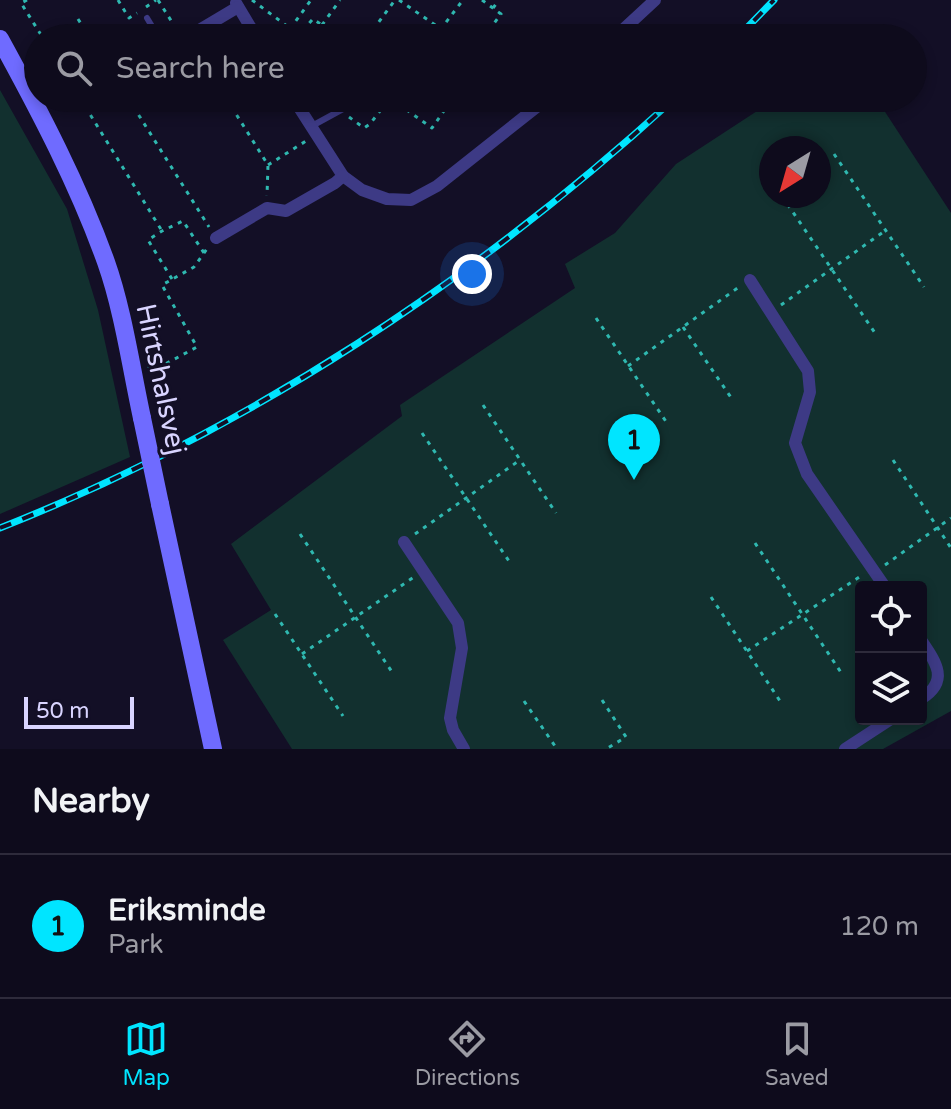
<!DOCTYPE html>
<style>
body{margin:0;font-family:"Varela Round",sans-serif;background:#171425;color:#f1f3f6}
.controls{position:absolute;right:24px;bottom:24px;display:grid;overflow:hidden;border-radius:8px;box-shadow:0 4px 12px #0003}
.controls button{width:72px;height:72px;display:grid;place-items:center;padding:0;border:0;border-bottom:2px solid #2e2b3b;background:#0e0b1c;color:#f1f3f6;font:40px sans-serif}
.compass{position:absolute;left:759px;top:136px;width:72px;height:72px;border-radius:50%;background:#0e0b1c;box-shadow:0 4px 12px #0003;rotate:217deg}
.scale{position:absolute;left:24px;bottom:20px;width:110px;box-sizing:border-box;padding-left:8px;border:4px solid #d9d4ff;border-top:0;font-size:22px;line-height:28px;white-space:nowrap;color:#d9d4ff;-webkit-text-stroke:6px #130f26;paint-order:stroke}
.you{position:absolute;left:472px;top:274px;width:28px;height:28px;margin:-20px;border:6px solid #fff;border-radius:50%;background:#1a73e8;box-shadow:0 0 0 12px #1a73e833}
.badge{display:grid;place-items:center;width:52px;height:52px;border-radius:50%;background:#00e5ff;color:#111;font-size:26px;font-weight:700}
.pin{position:absolute;translate:-50% -66px;filter:drop-shadow(0 2px 4px #0008)}
.pin::after{content:'';position:absolute;top:42px;width:28px;height:24px;background:inherit;clip-path:polygon(0 0,100% 0,50% 100%)}
.list{margin:0;padding:0;list-style:none}
h2{display:flex;justify-content:space-between;align-items:center;height:104px;margin:0;padding:0 32px;font-size:34px}
h2 small{font-size:26px;font-weight:400;color:#9b9ba3}
.list li{display:grid;grid-template-columns:52px 1fr auto;gap:24px;align-items:center;box-sizing:border-box;height:144px;padding:0 32px;border-top:2px solid #2e2b3b}
.list b{display:block;font-size:30px;white-space:nowrap}
.list p{margin:0;font-size:26px;white-space:nowrap;color:#9b9ba3}
.list em{font-size:26px;font-style:normal;color:#9b9ba3}
.icon{flex:none;width:44px;height:44px;fill:none;stroke:currentColor;stroke-width:2;stroke-linecap:round;stroke-linejoin:round}
.map{position:relative;flex:none;width:951px;height:749px;overflow:hidden}
.search{position:absolute;background:#0e0b1c;box-shadow:0 4px 12px #0003;left:24px;right:24px;top:24px;height:88px;display:flex;align-items:center;gap:20px;box-sizing:border-box;padding:0 28px;border-radius:44px;color:#9b9ba3;font-size:30px}
.sheet{height:248px;background:#0e0b1c}
nav{display:flex;justify-content:space-around;align-items:center;box-sizing:border-box;height:112px;border-top:2px solid #2e2b3b;background:#0e0b1c;font-size:22px;color:#9b9ba3}
nav a{display:grid;justify-items:center;gap:4px}
nav .on{color:#00e5ff}
.map>svg:first-child{display:block}
.green{fill:#12302f;fill-rule:evenodd}
.lines{fill:none;stroke-linecap:round;stroke-linejoin:round}
.path{stroke:#2fb8b0;stroke-width:3;stroke-dasharray:4 6;stroke-linecap:butt}
.lane{stroke:#3d3a85;stroke-width:6}
.street{stroke:#3d3a85;stroke-width:12}
.secondary{stroke:#6f6bff;stroke-width:18}
.rail-casing{stroke:#00e5ff;stroke-width:7}
.rail{stroke:#130f26;stroke-width:4;stroke-dasharray:12;stroke-linecap:butt}
.secondary-bridge{stroke:#6f6bff;stroke-width:18}
.labels{text-anchor:middle;stroke-width:6;stroke-linejoin:round;paint-order:stroke}
.street-label{font-size:28px;fill:#d9d4ff;stroke:#130f26}
</style>
<div class="map">
<svg width="951" height="749" viewBox="0 0 951 749">
<rect width="100%" height="100%" fill="#130f26"/>
<g class="green">
<path d="M0,90l67,119 31,101 32,147 -130,57z"/>
<path d="M777,98h99l75,115v498l-68,38h-591l-69,-109 48,-30 -40,-66 171,-128 -2,-11 175,-117 -10,-24 50,-31 61,-69zM771,148h48v48h-48zM861,587h60v132h-60z"/>
</g>
<g class="lines">
<g class="path">
<path d="M27,0l-6,3 22,35"/>
<path d="M118,0l11,18 8,-5"/>
<path d="M158,0l19,30"/>
<path d="M252,0l47,35"/>
<path d="M399,0l42,29"/>
<path d="M482,0l19,14 -18,24"/>
<path d="M146,7l10,-7"/>
<path d="M493,8l6,-8"/>
<path d="M78,19l12,19"/>
<path d="M322,25l18,-25"/>
<path d="M290,29l21,-29"/>
<path d="M296,38l17,-19 28,19"/>
<path d="M367,38l28,-38"/>
<path d="M434,38l29,-38"/>
<path d="M80,98l82,133"/>
<path d="M128,98l81,129"/>
<path d="M226,98l42,67 -1,31"/>
<path d="M390,98l42,30 21,-30"/>
<path d="M497,98l11,9 6,-9"/>
<path d="M310,103l9,-5"/>
<path d="M349,117l15,11 6,-4 20,-26"/>
<path d="M834,154l90,133"/>
<path d="M268,165l38,-24"/>
<path d="M782,196l95,140"/>
<path d="M172,279l-24,-39 14,-9 21,-10 21,32"/>
<path d="M781,305l105,-75"/>
<path d="M596,318l71,105"/>
<path d="M683,327l49,72"/>
<path d="M148,366l8,3 41,-22 -35,-62 32,-18 15,-21"/>
<path d="M628,366l111,-79"/>
<path d="M483,405l73,108"/>
<path d="M422,433l89,131"/>
<path d="M893,460l58,88"/>
<path d="M300,534l92,138"/>
<path d="M415,534l105,-74"/>
<path d="M755,543l87,131"/>
<path d="M885,565l66,-47"/>
<path d="M711,597l71,107"/>
<path d="M275,614l68,102"/>
<path d="M747,651l114,-75"/>
<path d="M302,654l112,-77"/>
<path d="M602,700l24,37 -20,12"/>
<path d="M524,701l33,48"/>
</g>
<g class="lane">
<path d="M147,18l12,20"/>
<path d="M310,127l33,-18 8,-11"/>
</g>
<g class="street">
<path d="M236,3l21,35"/>
<path d="M186,38l52,-31"/>
<path d="M614,38l41,-38"/>
<path d="M293,98l50,78 19,14 25,9 24,1 26,-14 111,-88"/>
<path d="M216,238l51,-30 19,3 49,-28 8,-7"/>
<path d="M750,280l58,91 2,21 -15,51 12,31 78,113"/>
<path d="M404,542l54,81 4,25 -12,70 3,12 11,19"/>
<path d="M921,640c15,22 29,41 0,59"/>
<path d="M845,749l46,-30"/>
</g>
<g class="secondary">
<path d="M0,39c40,73 78,145 106,223 17,48 25,105 36,156"/>
<path d="M160,504l53,245"/>
</g>
<g class="rail-casing">
<g id="rail">
<path d="M737,38l37,-38"/>
<path d="M0,528c250,-99 477,-249 675,-430"/>
</g>
</g>
<use href="#rail" class="rail"/>
<path class="secondary-bridge" d="M142,418l18,86"/>
</g>
<g class="labels">
<g class="street-label">
<text transform="translate(162 379) rotate(78)" y="10">Hirtshalsvej</text>
</g>
</g>
</svg>
<div class="controls">
<button><svg class="icon" aria-label="locate" viewBox="0 0 24 24"><circle cx="12" cy="12" r="6"/><path d="M12 2v4M12 18v4M2 12h4M18 12h4"/></svg></button>
<button><svg class="icon" aria-label="layers" viewBox="0 0 24 24"><path d="M12 4l9 5-9 5-9-5zM3 14l9 5 9-5"/></svg></button>
</div>
<svg class="compass" viewBox="-18 -18 36 36"><path d="M0-13l5 13h-10z" fill="#e53935"/><path d="M0 13l5-13h-10z" fill="#9b9ba3"/></svg>
<div class="scale">50 m</div>
<div class="you"></div>
<div class="pin badge" style="left:634px;top:480px">1</div>
<div class="search"><svg class="icon" aria-label="search" viewBox="0 0 24 24"><circle cx="10" cy="10" r="6"/><path d="M15 15l6 6"/></svg>Search here</div>
</div>
<section class="sheet">
<h2>Nearby<small></small></h2>
<ul class="list">
<li><span class="badge">1</span><div><b>Eriksminde</b><p>Park</p></div><em>120 m</em></li>
</ul>
</section>
<nav>
<a class="on"><svg class="icon" aria-label="map" viewBox="0 0 24 24"><path d="M3 6l6-2 6 2 6-2v14l-6 2-6-2-6 2zM9 4v14M15 6v14"/></svg>Map</a>
<a><svg class="icon" aria-label="directions" viewBox="0 0 24 24"><path d="M12 3l9 9-9 9-9-9zM9 14v-3h6M13 9l2 2-2 2"/></svg>Directions</a>
<a><svg class="icon" aria-label="saved" viewBox="0 0 24 24"><path d="M7 4h10v16l-5-4-5 4z"/></svg>Saved</a>
</nav>
